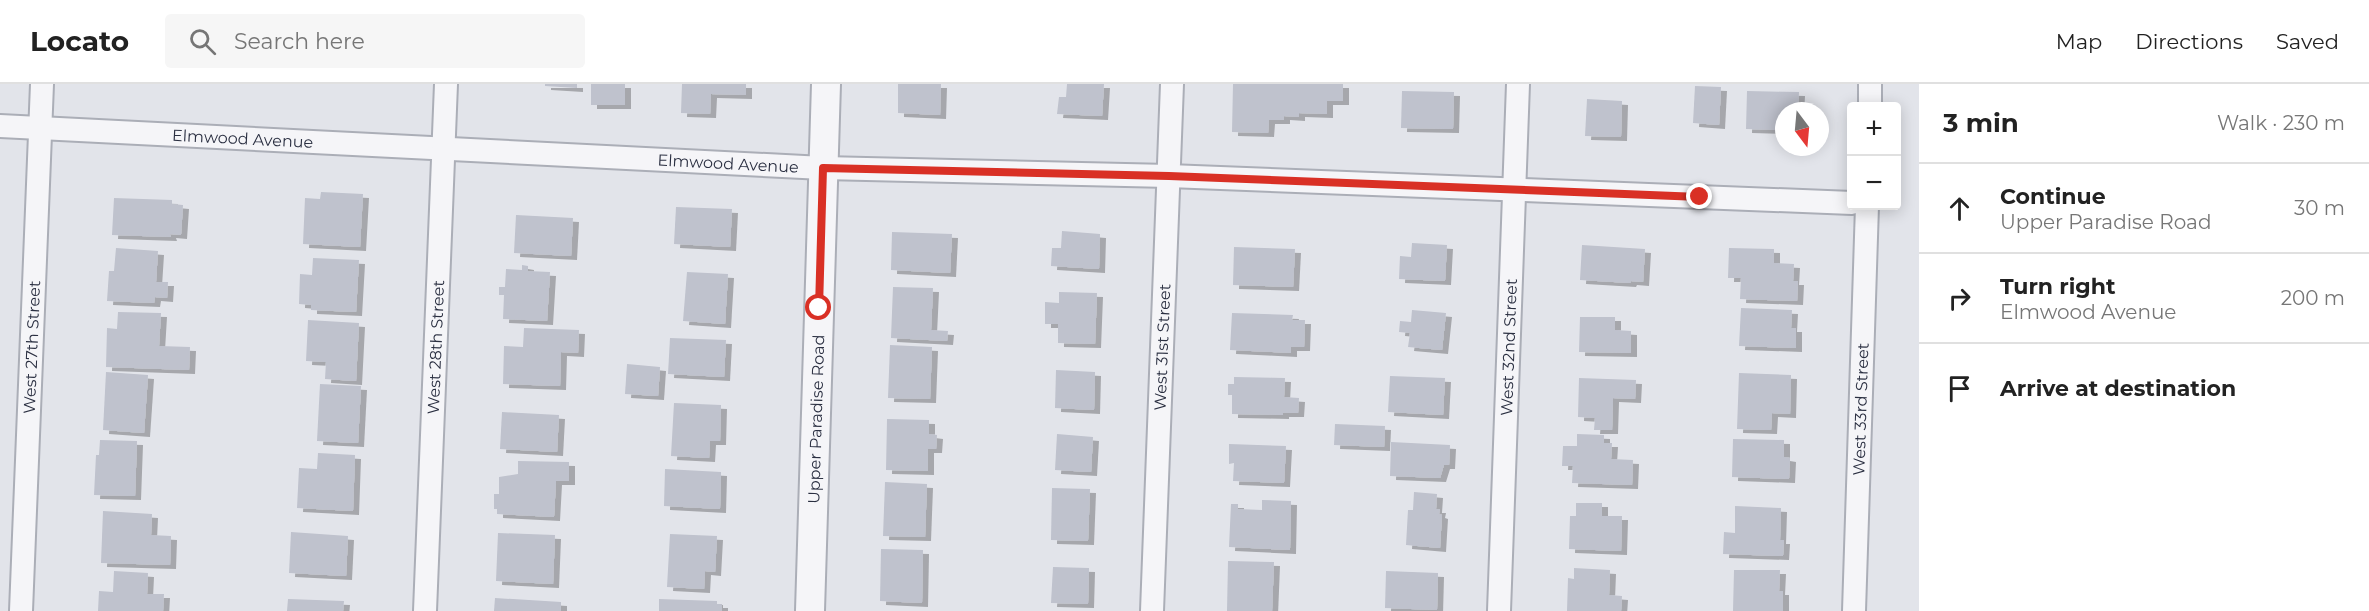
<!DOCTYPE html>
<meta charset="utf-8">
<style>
body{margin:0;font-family:Montserrat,sans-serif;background:#f6f6f6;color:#222}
.controls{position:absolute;right:18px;top:18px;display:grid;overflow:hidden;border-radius:6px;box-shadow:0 3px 15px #0003}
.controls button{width:54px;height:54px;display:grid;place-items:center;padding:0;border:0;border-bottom:2px solid #e0e0e0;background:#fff;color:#222;font:30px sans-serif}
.compass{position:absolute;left:1775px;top:18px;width:54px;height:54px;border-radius:50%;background:#fff;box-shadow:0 3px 15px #0003;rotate:164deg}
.stop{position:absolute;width:18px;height:18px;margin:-14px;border:4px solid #d93025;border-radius:50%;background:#fff}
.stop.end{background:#d93025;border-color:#fff;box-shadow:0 2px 6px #0008}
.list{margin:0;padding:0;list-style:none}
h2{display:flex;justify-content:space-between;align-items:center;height:78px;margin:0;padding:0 24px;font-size:26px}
h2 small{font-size:20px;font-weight:400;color:#767676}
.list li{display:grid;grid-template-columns:39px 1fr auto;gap:18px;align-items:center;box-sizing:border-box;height:90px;padding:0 24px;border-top:2px solid #e0e0e0}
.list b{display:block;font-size:22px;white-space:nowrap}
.list p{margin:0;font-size:20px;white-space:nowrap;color:#767676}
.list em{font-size:20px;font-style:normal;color:#767676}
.icon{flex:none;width:33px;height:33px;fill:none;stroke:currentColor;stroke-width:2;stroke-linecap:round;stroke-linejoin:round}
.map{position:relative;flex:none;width:1919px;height:527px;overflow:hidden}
header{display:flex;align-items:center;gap:36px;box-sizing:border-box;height:84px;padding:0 30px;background:#fff;border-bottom:2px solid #e0e0e0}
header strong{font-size:28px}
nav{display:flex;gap:33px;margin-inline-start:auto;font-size:21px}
.search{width:420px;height:54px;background:#f6f6f6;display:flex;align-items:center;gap:15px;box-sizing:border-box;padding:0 21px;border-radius:6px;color:#767676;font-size:22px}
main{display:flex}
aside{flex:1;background:#fff}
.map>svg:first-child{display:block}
.building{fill:#bfc2cd;filter:url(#shadow)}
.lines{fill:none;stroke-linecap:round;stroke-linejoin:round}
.minor-casing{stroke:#abaeb7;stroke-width:26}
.tertiary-casing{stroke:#abaeb7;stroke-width:32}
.minor{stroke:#f5f5f8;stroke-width:22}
.tertiary{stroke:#f5f5f8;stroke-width:28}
.route{stroke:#d93025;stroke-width:8}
.labels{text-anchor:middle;stroke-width:5;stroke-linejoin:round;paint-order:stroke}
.street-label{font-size:16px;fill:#2a2f41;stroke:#f1f3f7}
</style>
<header>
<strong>Locato</strong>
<div class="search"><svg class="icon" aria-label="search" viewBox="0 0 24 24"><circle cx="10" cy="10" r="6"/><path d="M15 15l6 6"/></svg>Search here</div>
<nav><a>Map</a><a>Directions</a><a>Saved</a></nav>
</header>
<main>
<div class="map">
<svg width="1919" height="527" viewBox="0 0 1919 527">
<defs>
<filter id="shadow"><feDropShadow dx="6" dy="4" stdDeviation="0" flood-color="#0004"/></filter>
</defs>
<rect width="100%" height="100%" fill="#e2e4ea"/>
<g class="building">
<path d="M545,0h32v4l-32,-2z"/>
<rect x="591" y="0" width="34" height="21"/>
<path d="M682,0h64v11l-35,-1 -1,20 -29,-1z"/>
<path d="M898,0h43l-1,31 -42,-2z"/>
<path d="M1067,0h37l-2,32 -45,-2 2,-17h7z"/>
<path d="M1233,0h110v17h-16v13l-28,-1v4l-15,-1v4h-15l-1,13 -36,-1z"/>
<path d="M1695,2l26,1 -2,38 -26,-2z"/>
<path d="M1402,7l52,1 -1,37 -52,-1z"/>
<path d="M1747,7l52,1 -1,19h-14v19l-38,-1z"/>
<path d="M1587,15l35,2 -1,36 -36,-1z"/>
<path d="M321,108l42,2 -3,53 -57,-3 2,-46 15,1z"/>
<path d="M114,114l58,2v4l11,1 -2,30 -11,-1 1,3 -59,-2z"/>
<path d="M676,123l56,2 -2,38 -56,-3z"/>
<path d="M516,131l57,3 -2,38 -57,-3z"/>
<path d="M1062,147l38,3 -1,35 -48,-3 1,-18h9z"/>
<path d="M892,148l60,2 -2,39 -59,-3z"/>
<path d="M1412,159l35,2 -2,36 -46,-2 1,-23 11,1z"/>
<path d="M1582,161l63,4 -2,33 -12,-1 -1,2 -50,-3z"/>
<path d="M1234,163l61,2 -2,38 -60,-2z"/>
<path d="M116,164l42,3 -2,31h12l-1,16 -12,-1 -1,6 -47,-2 2,-30h5z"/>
<path d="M1729,164l45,1v14l20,1 -1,17h5l-1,20 -57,-2 1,-21h-13z"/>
<path d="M313,174l46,2 -3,52 -45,-2v-5l-12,-1 1,-30 12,1z"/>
<path d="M522,181l6,1v5l22,1 -3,49 -44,-2 1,-24h-5v-8h6l1,-18 16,1z"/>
<path d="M687,188l41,2 -3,50 -42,-3z"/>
<path d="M893,203l40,1 -2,42 17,1 -1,10 -56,-3z"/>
<path d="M1059,208l38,1 -2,51 -37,-1v-19h-13v-22l14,1z"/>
<path d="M1741,224l51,2 -1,18h5v20l-57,-2z"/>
<path d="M1412,226l34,3 -4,37 -34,-3 2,-14 -11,-1 1,-11 11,1z"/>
<path d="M118,228l43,1 -2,33 31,1 -1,23 -83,-3 1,-39 10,1z"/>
<path d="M1232,229l61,2 -1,5h13l-1,27h-13v6l-61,-3z"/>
<path d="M1580,233h35v13l16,1v22l-52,-1z"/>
<path d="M308,236l51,3 -3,58 -31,-2 1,-17 -20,-1z"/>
<path d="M524,244l55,2 -1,23 -17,-1 -1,34 -57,-2 1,-38 19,1z"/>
<path d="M670,254l56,2 -2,37 -56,-3z"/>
<path d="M890,261l42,2 -2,52 -42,-1z"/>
<path d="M627,280l33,3 -2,29 -33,-2z"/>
<path d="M1056,286l39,2 -1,38 -39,-2z"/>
<path d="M106,288l42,3 -4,58 -41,-3z"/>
<path d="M1739,289l52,2 -1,39 -18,-1 -1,17 -34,-1z"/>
<path d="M1390,292l55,2 -2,37 -55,-3z"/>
<path d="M1234,293l51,1 -1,19 15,1 -1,15h-15v2l-51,-1v-19h-4v-11h6z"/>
<path d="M1579,294l57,2 -1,19 -22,-1 -1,32h-18l1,-12 -17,-1z"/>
<path d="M320,300l41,2 -3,57 -41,-2z"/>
<path d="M674,319l47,2 -1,36h-10l-1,17 -38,-2z"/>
<path d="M502,328l57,3 -2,37 -57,-3z"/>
<path d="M887,335l42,1v14l8,1 -1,14h-8v22l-42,-1z"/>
<path d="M1335,340l50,2 -1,21 -50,-2z"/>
<path d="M1057,350l36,3 -2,35 -36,-2z"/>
<path d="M1577,350l27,1v8h8l-1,16 22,1 -1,25 -60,-2 1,-17h-11l1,-20h14z"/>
<path d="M1733,355l51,1v17l6,1 -1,21 -57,-2z"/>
<path d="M100,356l37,1 -2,55 -41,-1 2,-40h3z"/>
<path d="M1391,358l59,3 -1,20h-5l-4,13 -50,-2z"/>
<path d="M1229,360l57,2 -2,37 -51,-2 1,-18 -5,1z"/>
<path d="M318,369l37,2 -2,56 -56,-3 2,-40 18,1z"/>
<path d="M518,377l51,1v19h-13l-2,36 -57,-3v-5h-3v-15h5v-17l19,-3z"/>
<path d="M665,385l56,3 -1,37 -56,-3z"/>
<path d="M885,398l42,2 -2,53 -42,-1z"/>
<path d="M1052,404l38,1 -2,52 -37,-1z"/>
<path d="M1414,408l23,2 -1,15h4l-1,5 3,1 -2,33 -34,-3 2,-35h5z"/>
<path d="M1262,416l29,1 -1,49 -61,-3 2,-43h7v5l24,1z"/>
<path d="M1576,419h26v13h20l-1,35 -52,-2 1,-33h6z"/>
<path d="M1735,422l46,2 -1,32h4l-1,16 -60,-2 1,-22 11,1z"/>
<path d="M103,427l49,3 -1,21 20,1 -1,29 -69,-2z"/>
<path d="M291,448l57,4 -2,40 -57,-3z"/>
<path d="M498,449l57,2 -2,49 -57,-3z"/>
<path d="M670,450l47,2 -2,36 -10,-1 -1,18 -37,-2z"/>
<path d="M881,465l42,1 -1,53 -42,-2z"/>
<path d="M1228,477l46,1 -2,49h-45z"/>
<path d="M1053,483l36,1 -1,36 -37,-1z"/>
<path d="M1574,484l36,2 -1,25 13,1 -1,15h-54l1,-33 6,1z"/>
<path d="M1734,486h46l-1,21h4v20h-50z"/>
<path d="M114,487l34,2 -1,21h17l-1,17h-65l1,-20 14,1z"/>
<path d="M1386,487l52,2 -1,37 -52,-2z"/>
<path d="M495,514l66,4v9h-67z"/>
<path d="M288,515l56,2 -1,10h-56z"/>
<path d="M659,515l58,2v3h5v7h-63z"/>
</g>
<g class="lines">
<g class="minor-casing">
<g id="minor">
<path d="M1870,22v-22"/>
<path id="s1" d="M0,42l823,42 346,8 683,27"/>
<path id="s2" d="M21,527l21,-527"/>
<path id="s3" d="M425,527l21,-527"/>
<path id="s4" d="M1152,527l20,-527"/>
<path id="s5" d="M1499,527l19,-527"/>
<path id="s6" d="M1854,527l13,-405"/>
</g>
</g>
<g class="tertiary-casing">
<g id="tertiary">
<path id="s7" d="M810,527l16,-527"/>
</g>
</g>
<use href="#minor" class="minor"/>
<use href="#tertiary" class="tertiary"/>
</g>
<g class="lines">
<path class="route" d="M819,224l4,-140 346,8 531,21"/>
</g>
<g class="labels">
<g class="street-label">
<text dy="6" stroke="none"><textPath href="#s1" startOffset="243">Elmwood Avenue</textPath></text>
<text dy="6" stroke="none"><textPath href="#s1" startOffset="729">Elmwood Avenue</textPath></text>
<text dy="6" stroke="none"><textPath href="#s2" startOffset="264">West 27th Street</textPath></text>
<text dy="6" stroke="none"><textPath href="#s3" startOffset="264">West 28th Street</textPath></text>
<text dy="6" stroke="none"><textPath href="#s5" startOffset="264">West 32nd Street</textPath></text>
<text dy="6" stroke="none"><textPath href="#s4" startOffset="264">West 31st Street</textPath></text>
<text dy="6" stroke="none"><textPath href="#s6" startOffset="202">West 33rd Street</textPath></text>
<text dy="6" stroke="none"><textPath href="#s7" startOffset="192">Upper Paradise Road</textPath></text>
</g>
</g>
</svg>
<div class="controls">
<button>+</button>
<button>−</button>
</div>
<svg class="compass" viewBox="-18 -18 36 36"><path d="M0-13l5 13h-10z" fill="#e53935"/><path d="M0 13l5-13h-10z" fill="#767676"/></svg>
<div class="stop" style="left:819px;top:224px"></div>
<div class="stop end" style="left:1700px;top:113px"></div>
</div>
<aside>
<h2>3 min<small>Walk · 230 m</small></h2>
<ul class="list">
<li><svg class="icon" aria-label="ahead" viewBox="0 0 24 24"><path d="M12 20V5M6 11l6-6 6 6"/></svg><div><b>Continue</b><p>Upper Paradise Road</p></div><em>30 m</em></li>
<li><svg class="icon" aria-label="right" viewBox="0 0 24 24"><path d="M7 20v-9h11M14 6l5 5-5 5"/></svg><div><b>Turn right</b><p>Elmwood Avenue</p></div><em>200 m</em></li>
<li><svg class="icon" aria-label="arrive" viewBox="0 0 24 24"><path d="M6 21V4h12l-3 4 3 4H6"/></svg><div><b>Arrive at destination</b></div></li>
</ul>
</aside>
</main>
